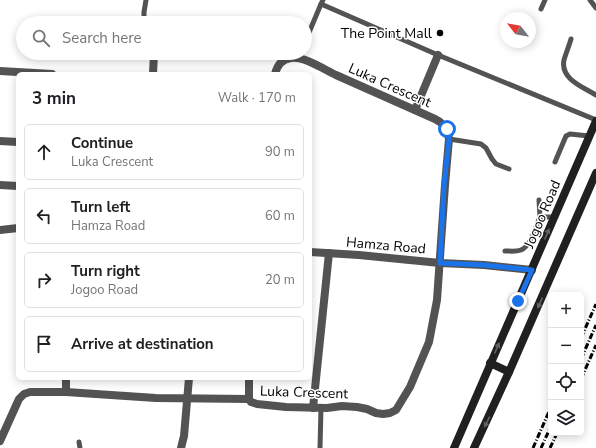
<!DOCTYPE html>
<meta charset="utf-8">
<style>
body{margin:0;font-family:"Nunito Sans",sans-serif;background:#f6f6f6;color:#202124}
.controls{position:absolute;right:12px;bottom:12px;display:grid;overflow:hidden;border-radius:6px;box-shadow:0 2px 10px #0003}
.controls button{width:36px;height:36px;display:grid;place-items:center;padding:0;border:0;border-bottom:1px solid #e0e0e0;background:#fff;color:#202124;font:20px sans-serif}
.compass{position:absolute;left:500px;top:12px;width:36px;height:36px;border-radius:50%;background:#fff;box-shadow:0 2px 10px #0003;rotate:301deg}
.stop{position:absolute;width:12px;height:12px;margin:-9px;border:3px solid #1a73e8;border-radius:50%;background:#fff}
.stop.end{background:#1a73e8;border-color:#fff;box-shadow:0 1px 4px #0008}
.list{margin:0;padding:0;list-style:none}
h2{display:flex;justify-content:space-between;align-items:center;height:52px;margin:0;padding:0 16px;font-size:17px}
h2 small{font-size:13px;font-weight:400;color:#757577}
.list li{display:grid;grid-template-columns:26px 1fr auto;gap:12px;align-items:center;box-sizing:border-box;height:56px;margin:0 8px 8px;padding:0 8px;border:1px solid #e0e0e0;border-radius:6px}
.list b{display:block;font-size:15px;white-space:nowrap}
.list p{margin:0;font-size:13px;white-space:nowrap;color:#757577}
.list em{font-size:13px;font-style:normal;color:#757577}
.icon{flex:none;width:22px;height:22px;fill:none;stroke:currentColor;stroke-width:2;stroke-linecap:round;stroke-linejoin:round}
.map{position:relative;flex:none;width:596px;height:448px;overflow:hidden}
.search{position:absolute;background:#fff;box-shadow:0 2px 10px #0003;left:16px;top:16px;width:296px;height:44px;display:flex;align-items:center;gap:10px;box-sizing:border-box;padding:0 14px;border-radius:22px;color:#757577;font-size:15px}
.panel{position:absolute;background:#fff;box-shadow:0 2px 10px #0003;left:16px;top:72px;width:296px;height:308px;border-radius:6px}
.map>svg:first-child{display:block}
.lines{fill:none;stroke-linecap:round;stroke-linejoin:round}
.service{stroke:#535353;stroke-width:5}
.minor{stroke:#535353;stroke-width:8}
.tertiary{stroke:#535353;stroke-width:8}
.secondary{stroke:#202020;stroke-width:8}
.rail{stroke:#000;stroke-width:3;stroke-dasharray:6 2 1 2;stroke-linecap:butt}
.oneway{fill:#636363}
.route{stroke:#1a73e8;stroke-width:5}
.poi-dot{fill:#000;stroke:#fff;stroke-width:1.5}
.labels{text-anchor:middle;stroke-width:3;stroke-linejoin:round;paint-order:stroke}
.poi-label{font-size:14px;fill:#000;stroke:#fff;text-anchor:end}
.street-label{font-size:14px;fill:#000;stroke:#fff}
</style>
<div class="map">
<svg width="596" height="448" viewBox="0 0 596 448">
<rect width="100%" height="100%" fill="#fff"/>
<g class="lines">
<g class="service">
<path d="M590,0l6,8"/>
<path d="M321,4l117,51 158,65"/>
<path d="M541,9l4,-9"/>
<path d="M144,23v-11l2,-12"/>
<path d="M571,39c-2,7 -5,14 -7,21 -4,19 19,27 32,35"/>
<path d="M305,42l16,-38 2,-4"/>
<path d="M449,139l32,5 5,4 6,11 4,5 13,5"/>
<path d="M555,162l11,-26 4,-2 19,2"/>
<path d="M539,200l1,17"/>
<path d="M505,251c5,0 11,1 16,-1 10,-4 15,-24 19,-33h14"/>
<path d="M79,442l1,6"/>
<path d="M320,448l1,-40"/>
</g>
<g class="minor">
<path d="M0,71l52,3"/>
<path d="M153,74l1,-21"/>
<path d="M415,110l23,-55"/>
<path d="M0,141l18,1"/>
<path d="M0,185l18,1"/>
<path d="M249,378v21l2,3 6,2 29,3 41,1 15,-2 15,1 10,2 9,4 7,1 7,-1 6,-3 14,-23 19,-45 8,-42 8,-115 4,-46 -2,-10 -7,-7 -5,-3c-33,-15 -66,-29 -99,-44 -11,-5 -32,-19 -45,-17 -9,1 -14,8 -16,16"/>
<path d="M66,392v-14"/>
<path d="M313,408l16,-155"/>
<path d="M0,441l19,-42 5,-5 6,-2h36l90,6 93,1"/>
<path d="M181,448l3,-12 5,-58"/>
</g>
<g class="tertiary">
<path d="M0,230l18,-2"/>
<path d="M310,252l49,3 81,8 44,2 48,5"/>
</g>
<g class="secondary">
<path d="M490,363l19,9"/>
<path d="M454,448l142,-327"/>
<path d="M474,448l35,-76 87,-199"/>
</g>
<g class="rail">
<path d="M581,338l15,-34"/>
<path d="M581,359l15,-34"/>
<path d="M581,379l15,-34"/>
<path d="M533,448l18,-41"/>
<path d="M541,448l10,-22"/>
<path d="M550,448l7,-15"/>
</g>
</g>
<defs><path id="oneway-solid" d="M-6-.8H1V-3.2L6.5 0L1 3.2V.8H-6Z"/></defs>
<g class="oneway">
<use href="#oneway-solid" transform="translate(547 234) rotate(-67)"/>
<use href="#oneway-solid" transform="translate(540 303) rotate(114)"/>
<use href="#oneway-solid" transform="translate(497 348) rotate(-66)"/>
<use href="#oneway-solid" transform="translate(487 422) rotate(116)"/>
</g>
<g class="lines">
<path class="route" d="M447,129l2,10 -5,46 -4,78 44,2 48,5 -14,31"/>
</g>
<circle class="poi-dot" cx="440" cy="33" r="4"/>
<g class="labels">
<g class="poi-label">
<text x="432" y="38">The Point Mall</text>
</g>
<g class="street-label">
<text transform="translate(390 85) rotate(24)" y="5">Luka Crescent</text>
<text transform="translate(542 214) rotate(-67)" y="5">Jogoo Road</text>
<text transform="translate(386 245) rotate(5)" y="5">Hamza Road</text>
<text transform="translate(304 392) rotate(2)" y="5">Luka Crescent</text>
</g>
</g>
</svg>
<div class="controls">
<button>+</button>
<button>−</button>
<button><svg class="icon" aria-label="locate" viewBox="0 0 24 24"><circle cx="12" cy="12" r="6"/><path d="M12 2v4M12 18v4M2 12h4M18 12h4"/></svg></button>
<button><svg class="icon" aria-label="layers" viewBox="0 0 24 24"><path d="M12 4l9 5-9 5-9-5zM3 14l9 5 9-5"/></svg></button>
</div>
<svg class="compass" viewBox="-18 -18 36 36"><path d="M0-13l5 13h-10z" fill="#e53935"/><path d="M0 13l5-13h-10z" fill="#757577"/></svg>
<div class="stop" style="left:447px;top:129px"></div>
<div class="stop end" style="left:518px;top:301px"></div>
<div class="search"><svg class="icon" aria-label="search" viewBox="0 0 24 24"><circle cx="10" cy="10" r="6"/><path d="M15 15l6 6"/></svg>Search here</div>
<section class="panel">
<h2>3 min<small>Walk · 170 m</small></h2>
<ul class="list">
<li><svg class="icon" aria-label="ahead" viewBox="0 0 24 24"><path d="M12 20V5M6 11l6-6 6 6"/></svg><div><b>Continue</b><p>Luka Crescent</p></div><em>90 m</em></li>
<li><svg class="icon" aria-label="left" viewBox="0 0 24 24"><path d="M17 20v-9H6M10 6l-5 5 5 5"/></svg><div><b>Turn left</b><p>Hamza Road</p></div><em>60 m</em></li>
<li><svg class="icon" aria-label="right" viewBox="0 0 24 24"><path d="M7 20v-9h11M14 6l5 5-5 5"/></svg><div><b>Turn right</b><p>Jogoo Road</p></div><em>20 m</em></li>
<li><svg class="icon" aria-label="arrive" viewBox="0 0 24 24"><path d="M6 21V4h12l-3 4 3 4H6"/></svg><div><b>Arrive at destination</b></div></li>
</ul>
</section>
</div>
